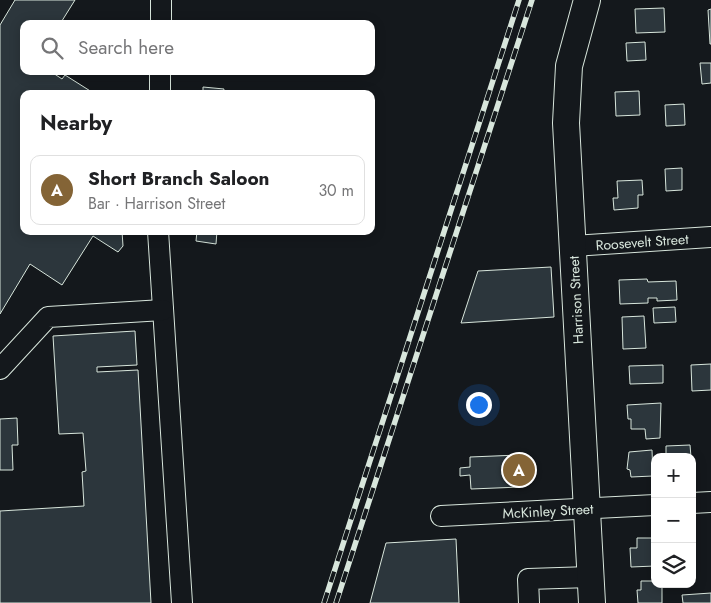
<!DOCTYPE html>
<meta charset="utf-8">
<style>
body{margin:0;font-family:Jost,sans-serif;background:#f2f2f2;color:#202124}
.controls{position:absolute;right:15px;bottom:15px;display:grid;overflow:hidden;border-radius:10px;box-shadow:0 2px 12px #0003}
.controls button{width:45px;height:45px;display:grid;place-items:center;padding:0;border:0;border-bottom:1px solid #e0e0e0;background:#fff;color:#202124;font:25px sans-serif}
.you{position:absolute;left:478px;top:404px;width:18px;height:18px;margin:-12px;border:4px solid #fff;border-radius:50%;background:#1a73e8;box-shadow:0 0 0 8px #1a73e833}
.badge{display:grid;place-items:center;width:32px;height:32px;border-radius:50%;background:#846436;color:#fff;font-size:16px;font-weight:700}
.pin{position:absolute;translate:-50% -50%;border:2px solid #fff;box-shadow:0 1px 5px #0006}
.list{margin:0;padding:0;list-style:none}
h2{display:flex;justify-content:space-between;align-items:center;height:65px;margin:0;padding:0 20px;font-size:21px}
h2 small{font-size:16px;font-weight:400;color:#757577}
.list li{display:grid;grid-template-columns:32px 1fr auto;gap:15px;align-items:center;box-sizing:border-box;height:70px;margin:0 10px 10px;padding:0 10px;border:1px solid #e0e0e0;border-radius:10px}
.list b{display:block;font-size:19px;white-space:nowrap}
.list p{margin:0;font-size:16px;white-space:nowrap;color:#757577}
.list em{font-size:16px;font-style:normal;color:#757577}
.icon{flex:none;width:28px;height:28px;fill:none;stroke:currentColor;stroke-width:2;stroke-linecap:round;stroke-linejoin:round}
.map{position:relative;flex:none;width:711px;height:603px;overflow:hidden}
.search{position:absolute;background:#fff;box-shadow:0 2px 12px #0003;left:20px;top:20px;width:355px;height:55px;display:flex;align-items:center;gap:12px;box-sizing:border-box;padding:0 18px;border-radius:10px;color:#757577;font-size:19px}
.panel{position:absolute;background:#fff;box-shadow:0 2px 12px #0003;left:20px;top:90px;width:355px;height:145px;border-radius:10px}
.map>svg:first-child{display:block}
.building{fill:#2c363c;stroke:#d8e6dc}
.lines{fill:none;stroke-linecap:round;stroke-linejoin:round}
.minor-casing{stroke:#d8e6dc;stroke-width:22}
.major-casing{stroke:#d8e6dc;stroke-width:28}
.minor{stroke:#14181c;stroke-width:20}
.major{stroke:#14181c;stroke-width:26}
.rail-casing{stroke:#d8e6dc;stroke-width:5.5}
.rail{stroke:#14181c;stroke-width:4;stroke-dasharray:11;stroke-linecap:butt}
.labels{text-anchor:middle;stroke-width:4;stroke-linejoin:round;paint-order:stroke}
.street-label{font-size:14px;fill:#d8e6dc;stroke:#14181c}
</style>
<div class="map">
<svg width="711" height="603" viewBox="0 0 711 603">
<rect width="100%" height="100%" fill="#14181c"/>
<g class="building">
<path d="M15,0h60l-15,24h-36v47h26l12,8 3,-4 30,19h-71v137h98l1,15 -5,6 -25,-16 -31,49 -32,-21 -30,50v-289z"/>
<path d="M664,8l1,24 -29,1 -1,-24z"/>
<path d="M711,9v35h-1l-2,-34z"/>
<path d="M645,42l1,18 -19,1 -1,-18z"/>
<path d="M700,63h11v20l-9,1z"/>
<path d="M203,87l21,2 -1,5h-20z"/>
<path d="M639,91l1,24 -24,1 -1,-24z"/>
<path d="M684,104l1,21 -19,1 -1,-21z"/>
<path d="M682,168v22l-16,1 -1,-22z"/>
<path d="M642,180l1,15h-5v13l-24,2 -1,-12h5l-1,-17z"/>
<path d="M197,231h20l-1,13 -20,-3z"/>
<path d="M551,267l3,50 -93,6 17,-52z"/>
<path d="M647,279l1,3 28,-1 1,19 -20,1v-3h-9v5l-28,1 -1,-24z"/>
<path d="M675,307l1,15 -22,1 -1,-15z"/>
<path d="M644,316l2,32 -23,1 -1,-32z"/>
<path d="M135,331l2,34 -40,2v5l41,-2 13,233h-151v-92l84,-5 -2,-34 4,-1 -3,-38 -24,1 -6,-98z"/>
<path d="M711,364v26l-19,1 -1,-26z"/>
<path d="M663,365v18l-33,1 -1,-18z"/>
<path d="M661,403l-1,35 -14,1 -1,-10h-14v-10h-3l-1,-14z"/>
<path d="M17,418l1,27h-6l1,25h-13v-51z"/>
<path d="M690,445l1,12h-25v-11z"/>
<path d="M652,450l1,26 -22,1 -1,-7 -3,-1 2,-17z"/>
<path d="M519,455l2,32 -50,2 -1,-14 -10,1v-8l10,-1v-10z"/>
<path d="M637,538h18v28l-24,1 -1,-19h7z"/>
<path d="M456,539l3,64h-89l16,-60z"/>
<path d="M641,581h14v3h7v19h-24l-1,-13h4z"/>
<path d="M711,593v10h-28l-1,-8z"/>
</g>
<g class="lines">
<g class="minor-casing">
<g id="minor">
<path d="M161,24v-24"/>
<path d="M160,94v-23"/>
<path d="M158,231l24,372"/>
<path d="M573,246l138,-9"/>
<path d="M0,369l48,-52 115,-7"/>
<path d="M692,503l19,-1"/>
<path d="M441,516l214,-11"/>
<path d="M529,603l-1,-24 62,-2"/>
</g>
</g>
<g class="major-casing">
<path id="major" d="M587,0l-18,66 -3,57 26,480"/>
</g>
<use href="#minor" class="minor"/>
<use href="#major" class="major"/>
<g class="rail-casing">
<g id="rail">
<path d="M324,603l195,-603"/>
<path d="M336,603l196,-603"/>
</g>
</g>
<use href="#rail" class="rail"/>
</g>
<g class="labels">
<g class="street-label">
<text transform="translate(642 242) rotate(-4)" y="5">Roosevelt Street</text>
<text transform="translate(576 300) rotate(-93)" y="5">Harrison Street</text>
<text transform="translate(548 511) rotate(-3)" y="5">McKinley Street</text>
</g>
</g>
</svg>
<div class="controls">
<button>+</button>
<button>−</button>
<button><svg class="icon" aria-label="layers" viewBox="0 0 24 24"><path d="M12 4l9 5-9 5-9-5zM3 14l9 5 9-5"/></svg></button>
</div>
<div class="you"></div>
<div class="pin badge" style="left:519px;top:470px">A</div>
<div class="search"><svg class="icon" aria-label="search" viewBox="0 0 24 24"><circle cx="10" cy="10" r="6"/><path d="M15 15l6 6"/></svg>Search here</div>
<section class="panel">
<h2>Nearby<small></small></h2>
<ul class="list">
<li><span class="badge">A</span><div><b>Short Branch Saloon</b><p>Bar · Harrison Street</p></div><em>30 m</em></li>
</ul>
</section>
</div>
